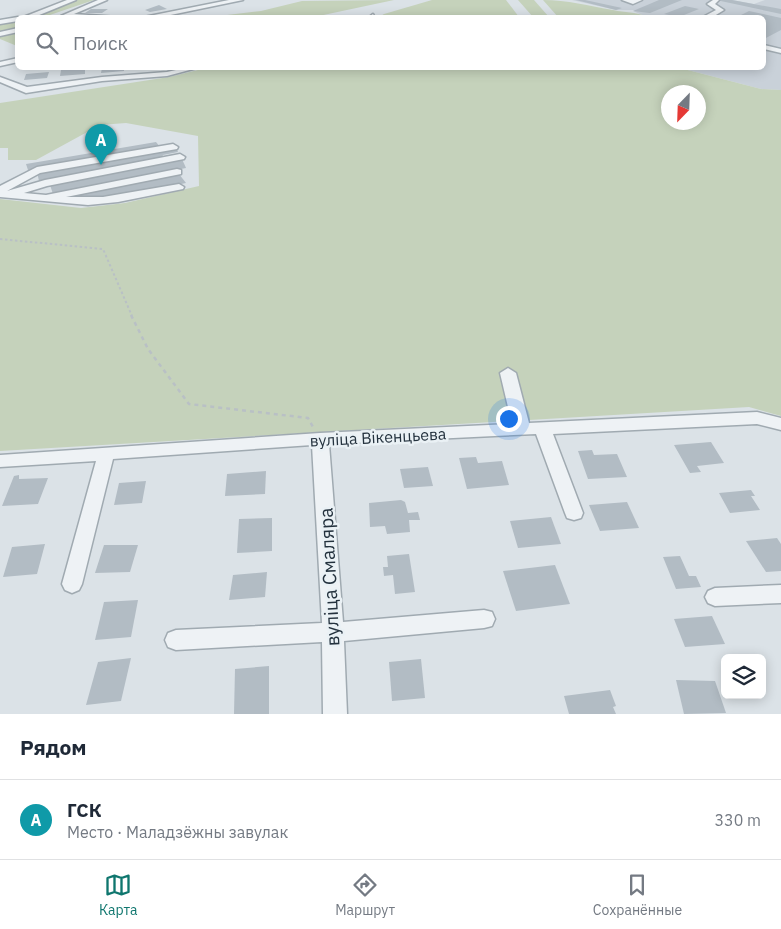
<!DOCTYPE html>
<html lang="ru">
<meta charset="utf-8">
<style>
body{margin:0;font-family:"IBM Plex Sans",sans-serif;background:#f6f6f7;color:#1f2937}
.controls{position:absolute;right:15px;bottom:15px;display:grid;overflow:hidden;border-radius:8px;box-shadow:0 2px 12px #0003}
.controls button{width:45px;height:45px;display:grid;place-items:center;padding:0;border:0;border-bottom:1px solid #e0e1e3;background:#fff;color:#1f2937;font:25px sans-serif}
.compass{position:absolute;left:661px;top:85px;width:45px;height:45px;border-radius:50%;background:#fff;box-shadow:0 2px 12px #0003;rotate:203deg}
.you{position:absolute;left:508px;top:418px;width:18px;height:18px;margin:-12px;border:4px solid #fff;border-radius:50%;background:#1a73e8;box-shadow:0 0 0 8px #1a73e833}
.badge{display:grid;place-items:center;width:32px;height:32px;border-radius:50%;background:#0f766e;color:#fff;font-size:16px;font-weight:700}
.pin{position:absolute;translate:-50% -41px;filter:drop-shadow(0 1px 2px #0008)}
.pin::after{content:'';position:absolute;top:26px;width:18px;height:15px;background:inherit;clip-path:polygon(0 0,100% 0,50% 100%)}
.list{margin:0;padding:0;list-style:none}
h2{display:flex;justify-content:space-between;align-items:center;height:65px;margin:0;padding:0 20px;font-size:21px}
h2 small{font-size:16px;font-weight:400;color:#747a83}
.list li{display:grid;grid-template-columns:32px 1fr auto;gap:15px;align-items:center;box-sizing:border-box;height:80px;padding:0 20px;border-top:1px solid #e0e1e3}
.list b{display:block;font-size:19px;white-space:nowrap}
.list p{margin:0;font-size:16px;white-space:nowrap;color:#747a83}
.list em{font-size:16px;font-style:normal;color:#747a83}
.icon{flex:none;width:28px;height:28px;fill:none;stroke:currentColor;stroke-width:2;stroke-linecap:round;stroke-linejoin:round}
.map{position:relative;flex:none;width:781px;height:714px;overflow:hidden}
.search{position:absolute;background:#fff;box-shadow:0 2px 12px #0003;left:15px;right:15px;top:15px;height:55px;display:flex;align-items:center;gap:12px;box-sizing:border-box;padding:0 18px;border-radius:8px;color:#747a83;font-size:19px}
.sheet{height:145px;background:#fff}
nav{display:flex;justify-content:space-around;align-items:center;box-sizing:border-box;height:70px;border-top:1px solid #e0e1e3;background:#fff;font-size:14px;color:#747a83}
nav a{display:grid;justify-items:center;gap:2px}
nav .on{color:#0f766e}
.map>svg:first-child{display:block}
.built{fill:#c9d1d9}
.green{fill:#c5d2bb;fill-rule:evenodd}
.building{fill:#b2bcc4}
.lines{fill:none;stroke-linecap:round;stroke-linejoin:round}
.minor-casing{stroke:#a0aab1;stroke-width:3}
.path-far1{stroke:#b9c0c5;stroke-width:2;stroke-dasharray:2.5 2.5;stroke-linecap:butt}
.path{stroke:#b9c0c5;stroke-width:2.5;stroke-dasharray:4 4;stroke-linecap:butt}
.minor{fill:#eef2f5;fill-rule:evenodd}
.labels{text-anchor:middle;stroke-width:5;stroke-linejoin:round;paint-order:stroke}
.street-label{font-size:16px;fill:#24323e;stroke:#eaf1f5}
.near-street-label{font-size:19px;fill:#24323e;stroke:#eaf1f5}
</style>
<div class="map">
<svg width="781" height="714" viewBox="0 0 781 714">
<rect width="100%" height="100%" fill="#dbe2e7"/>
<path class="built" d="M572,0h160l22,4 11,-4h16v90l-20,-1 -81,-21h84v-50l-117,-1 -14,-6 3,-1h-20z"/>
<g class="green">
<path d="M78,0h16l-50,17 -16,1z"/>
<path d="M394,0l-80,17h-95l8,-2 34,-4 41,-10z"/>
<path d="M432,0h74l13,17h-140l5,-3z"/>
<path d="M518,0h16l15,17h-16z"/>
<path d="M543,0c24,0 46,6 70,10 13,3 21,1 34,7h-89z"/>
<path d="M17,20v7l-7,3 7,1v15l-17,-7v-15z"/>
<path d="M206,68h474l81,21 20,1v326l-32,-9 -749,44v-252l81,9 44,-5 74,-17 -1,-50 -72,-13 -26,2 -64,35h-28v-12h-8v-45l169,-26zM668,92h30v30h-30z"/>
</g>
<g class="building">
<path d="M576,0h9l37,8 -6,2z"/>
<path d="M659,0h23l-32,13 -17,-2z"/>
<path d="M716,0h16l49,9v5z"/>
<path d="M159,5l8,4 -17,3 -5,-2z"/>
<path d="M685,6l14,3 -20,8 -15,-3z"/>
<path d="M91,9h17l-6,4h-17z"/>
<path d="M749,11l32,7v12l-17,9v-21h-29z"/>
<path d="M85,68v6l-25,2 1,-6z"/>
<path d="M102,68h22v3l-23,2z"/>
<path d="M49,72l-2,6 -23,2 2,-6z"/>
<path d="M156,142l4,5 -132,23 -2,-6z"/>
<path d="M176,148l2,4 -15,3 -2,4 -69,13 -53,9 -2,-9z"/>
<path d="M182,159l4,9 -133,26 -3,-9z"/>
<path d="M179,174l7,9 -73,15 -5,-3 -29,6 -2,-5z"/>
<path d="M711,442l13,21 -27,3 4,6 -11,1 -16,-28z"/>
<path d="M592,450l2,5 23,-1 10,23 -39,2 -10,-28z"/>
<path d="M476,457l2,6 24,-2 7,24 -42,4 -8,-31z"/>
<path d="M428,467l5,19 -29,2 -4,-19z"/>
<path d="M266,471l-1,23 -40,2 2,-22z"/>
<path d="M19,475v4l29,-1 -10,26 -36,2 12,-30z"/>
<path d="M146,481l-4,22 -28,2 5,-22z"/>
<path d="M751,490l4,6h-4l9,14 -30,3 -11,-20z"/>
<path d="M401,500l4,2 3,11 10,-1 2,8h-11l1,12 -23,2 -2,-8 -15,1 -1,-24z"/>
<path d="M627,502l12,26 -39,3 -11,-26z"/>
<path d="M551,517l10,27 -43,4 -8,-27z"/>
<path d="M272,518v33l-35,2 2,-34z"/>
<path d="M777,538l4,6v27l-15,1 -20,-31z"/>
<path d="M45,544l-8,30 -34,3 9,-30z"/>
<path d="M104,545h34l-8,27 -35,1z"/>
<path d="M409,554l6,38 -20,2 -2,-19 -9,1 -1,-9h5l-1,-11z"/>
<path d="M680,556l9,20h7l5,11 -25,2 -13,-32z"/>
<path d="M555,565l15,39 -54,7 -13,-40z"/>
<path d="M267,572l-2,25 -36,3 4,-25z"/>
<path d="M138,600l-7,37 -36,3 9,-38z"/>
<path d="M712,616l13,28 -40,3 -11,-28z"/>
<path d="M131,658l-10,43 -35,4 12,-43z"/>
<path d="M421,659l4,39 -33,3 -3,-39z"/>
<path d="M269,666v48h-35l1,-45z"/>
<path d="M676,680l39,1 11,32 -42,1z"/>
<path d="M610,690l6,16 -3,1 3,7h-47l-5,-18z"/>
</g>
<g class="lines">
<g class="minor-casing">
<g id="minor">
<path d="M67,0h9l-44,18h-11z"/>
<path d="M98,0h9l-33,14 59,4 -72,-2z"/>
<path d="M229,0h14l-87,18h-17z"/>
<path d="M622,0h20l-9,4z"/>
<path d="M713,0h6l-4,4 9,6 -13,8h-10l15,-8 -9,-6z"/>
<path d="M373,14l2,4h-7z"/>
<path d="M18,17l2,1h-2v3l-18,3v-4z"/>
<path d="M18,28v4l-18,4v-4z"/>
<path d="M764,45l17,4v4l-17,-4z"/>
<path d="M18,58v4l-18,4v-4z"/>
<path d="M185,68h12l-30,8 -65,5 -76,12 -26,-11v-5l27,10 75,-10 65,-5z"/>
<path d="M173,144l5,3 -1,2 -137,24 -33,18 38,-11 135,-26 5,3 -1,2 -137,27 -23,7 22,2 131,-26 4,1v4l-115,23h37l76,-13 5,3 -1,2 -65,13 -30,3 -88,-8v-11l37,-19z"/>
<path d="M508,368l8,5 13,50 228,-11 24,6v12l-24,-6 -204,10 30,79 -2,5 -7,2 -7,-2 -2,-5 -29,-79 -207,10 14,178 141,-12 8,2 3,7 -3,7 -8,2 -140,13 3,73h-24l-1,-72 -146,8 -8,-3 -3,-7 3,-7 8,-3 146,-7 -10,-178 -199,14 -31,125 -3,6 -7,3 -7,-3 -3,-6 34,-123 -96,6v-12l320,-22 192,-9 -12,-51z"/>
<path d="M781,585v18l-66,3 -7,-3 -3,-6 3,-6 7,-3z"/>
</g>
</g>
<path class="path-far1" d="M0,239l103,10 29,67"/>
<path class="path" d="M131,315l17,34 41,55 119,14 5,9"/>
<use href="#minor" class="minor"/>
</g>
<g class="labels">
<g class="street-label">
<text transform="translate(378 437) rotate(-3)" y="6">вуліца Вікенцьева</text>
</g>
<g class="near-street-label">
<text transform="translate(329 577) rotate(-93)" y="7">вуліца Смаляра</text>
</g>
</g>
</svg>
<div class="controls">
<button><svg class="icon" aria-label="layers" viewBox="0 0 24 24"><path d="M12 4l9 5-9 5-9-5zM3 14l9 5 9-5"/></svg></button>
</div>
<svg class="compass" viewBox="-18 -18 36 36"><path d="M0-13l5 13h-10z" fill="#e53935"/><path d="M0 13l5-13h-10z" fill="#747a83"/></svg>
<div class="you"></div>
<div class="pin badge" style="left:101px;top:165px;background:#0f9aa8">A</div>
<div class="search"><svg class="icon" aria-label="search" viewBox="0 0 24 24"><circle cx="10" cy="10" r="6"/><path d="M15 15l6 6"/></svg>Поиск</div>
</div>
<section class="sheet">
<h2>Рядом<small></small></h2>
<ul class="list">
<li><span class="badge" style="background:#0f9aa8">A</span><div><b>ГСК</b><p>Место · Маладзёжны завулак</p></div><em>330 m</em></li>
</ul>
</section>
<nav>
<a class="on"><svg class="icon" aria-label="map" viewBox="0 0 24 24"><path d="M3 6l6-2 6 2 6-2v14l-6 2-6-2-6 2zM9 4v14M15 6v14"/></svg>Карта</a>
<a><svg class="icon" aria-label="directions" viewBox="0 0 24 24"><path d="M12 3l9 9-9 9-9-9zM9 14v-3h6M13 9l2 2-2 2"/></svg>Маршрут</a>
<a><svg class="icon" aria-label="saved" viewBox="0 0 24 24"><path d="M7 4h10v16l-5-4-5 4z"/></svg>Сохранённые</a>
</nav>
